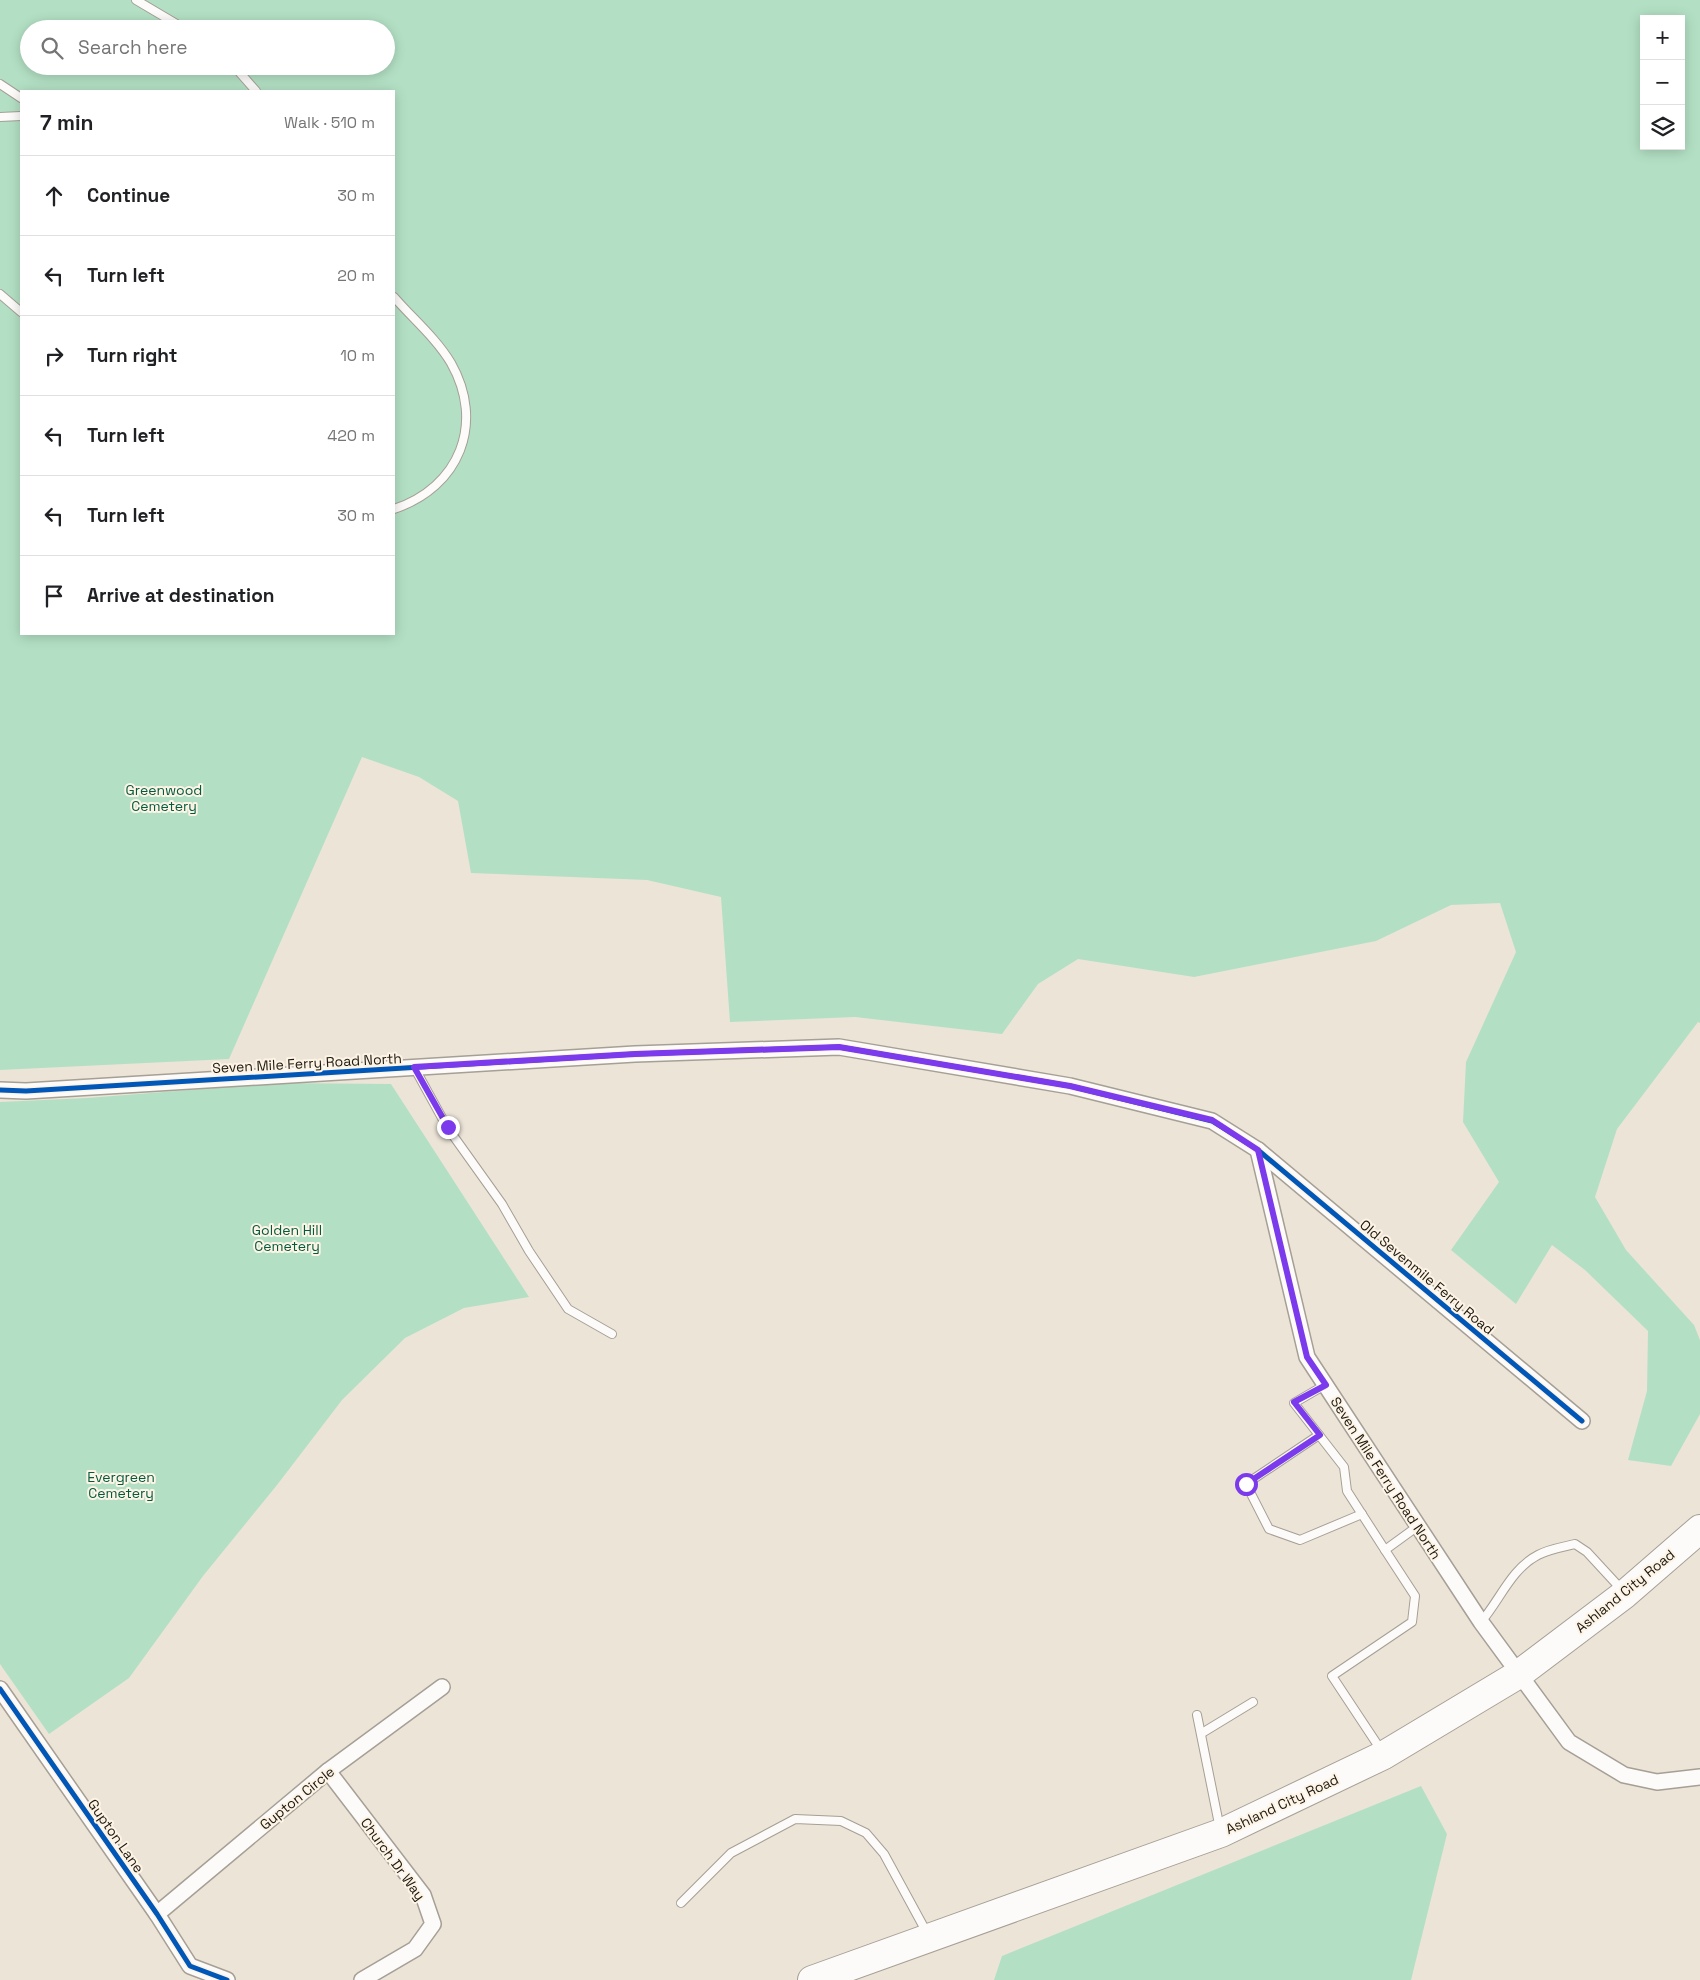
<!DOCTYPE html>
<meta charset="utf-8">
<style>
body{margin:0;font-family:"Space Grotesk",sans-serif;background:#f2f2f2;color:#202124}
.controls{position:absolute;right:15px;top:15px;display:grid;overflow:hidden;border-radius:0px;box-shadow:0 2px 12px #0003}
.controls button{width:45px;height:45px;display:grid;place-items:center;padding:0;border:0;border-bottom:1px solid #e0e0e0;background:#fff;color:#202124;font:25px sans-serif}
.stop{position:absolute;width:15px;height:15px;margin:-11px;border:4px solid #7c3aed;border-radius:50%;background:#fff}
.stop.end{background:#7c3aed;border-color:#fff;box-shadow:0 1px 5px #0008}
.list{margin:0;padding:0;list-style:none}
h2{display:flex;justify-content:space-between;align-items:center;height:65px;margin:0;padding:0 20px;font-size:21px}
h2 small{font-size:16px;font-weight:400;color:#757577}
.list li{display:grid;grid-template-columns:32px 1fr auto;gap:15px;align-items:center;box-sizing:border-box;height:80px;padding:0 20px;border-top:1px solid #e0e0e0}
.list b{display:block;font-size:19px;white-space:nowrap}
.list em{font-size:16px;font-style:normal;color:#757577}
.icon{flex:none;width:28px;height:28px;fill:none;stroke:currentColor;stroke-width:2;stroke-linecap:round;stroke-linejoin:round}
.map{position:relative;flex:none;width:1700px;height:1980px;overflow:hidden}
.search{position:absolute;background:#fff;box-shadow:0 2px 12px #0003;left:20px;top:20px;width:375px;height:55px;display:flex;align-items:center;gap:12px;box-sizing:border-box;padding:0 18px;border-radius:28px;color:#757577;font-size:19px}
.panel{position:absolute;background:#fff;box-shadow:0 2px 12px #0003;left:20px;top:90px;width:375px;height:545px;border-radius:0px}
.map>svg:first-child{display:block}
.green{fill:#b3e0c4;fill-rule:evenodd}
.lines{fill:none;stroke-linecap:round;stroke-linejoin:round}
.lane-casing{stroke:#a59f95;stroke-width:10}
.street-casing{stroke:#a59f95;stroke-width:18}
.highway-casing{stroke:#a59f95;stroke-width:30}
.lane{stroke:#fcfbf9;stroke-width:8}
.street{stroke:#fcfbf9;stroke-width:15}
.highway{stroke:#fcfbf9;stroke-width:28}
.cycleway-casing{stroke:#fdf4e6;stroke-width:8}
.cycleway{stroke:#0057b8;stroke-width:5}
.route{stroke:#7c3aed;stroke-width:6}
.labels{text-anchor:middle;stroke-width:4;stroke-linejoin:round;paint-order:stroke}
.park-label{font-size:14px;fill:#035b3f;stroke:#fdf4e6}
.street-label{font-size:14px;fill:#1d180f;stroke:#fdf4e6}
</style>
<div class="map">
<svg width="1700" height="1980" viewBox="0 0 1700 1980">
<rect width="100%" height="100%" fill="#ece4d7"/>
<g class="green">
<path d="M0,0h1700v1023l-2,-1 -81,107 -22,68 31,53 68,75 6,15v74l-29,52 -43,-6 19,-69 1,-60 -63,-61 -33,-25 -36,59 -65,-54 48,-68 -36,-60 3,-60 50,-110 -16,-49 -49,2 -75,36 -182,36 -116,-18 -40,25 -36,50 -147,-17 -125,5 -9,-125 -74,-17 -176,-7 -13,-72 -39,-24 -57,-20 -133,302 -229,11zM1644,19h37v127h-37zM29,29h357v37h-357zM21,91h373v543h-373z"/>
<path d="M278,1083l113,1 138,213 -65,11 -59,30 -63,62 -65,85 -74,91 -74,102 -80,56 -49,-70v-562l87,-4z"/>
<path d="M1421,1786l26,48 -36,146h-417l8,-24z"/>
</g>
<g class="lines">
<g class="lane-casing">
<g id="lane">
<path d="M136,0l49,29"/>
<path d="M234,66l22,25"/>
<path d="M0,84l21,14"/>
<path d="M0,117l21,-1"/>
<path d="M0,294l21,18"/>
<path d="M394,297c19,22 42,41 57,66 34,60 9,124 -57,146"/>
<path d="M414,1067l33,60 55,77 27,47 39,58 44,25"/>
<path d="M1325,1385l-31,18 50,64 3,24 38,59"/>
<path d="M1319,1435l-73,49 23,45 31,11 62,-26"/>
<path d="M1481,1622c19,-22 30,-53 57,-67 11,-6 25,-8 37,-11l12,8 36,39"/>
<path d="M1197,1715l23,114"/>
<path d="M1202,1733l51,-31"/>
<path d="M1381,1750l-49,-74 80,-54 3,-26 -30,-46 33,-24"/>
<path d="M681,1903l50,-50 64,-34 46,2 25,12 18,21 43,79"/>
</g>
</g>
<g class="street-casing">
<g id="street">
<path d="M0,1090l26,1 609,-37 204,-7 231,39 142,35 46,29 324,271"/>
<path d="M1258,1150l49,207 174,265 88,120 55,33 33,7 43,-5"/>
<path d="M0,1689l157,225 33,52 37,14"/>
<path d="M328,1771l95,124 10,29 -18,25 -53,31"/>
<path d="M157,1914l171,-143 114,-84"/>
</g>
</g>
<g class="highway-casing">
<path id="highway" d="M812,1980l409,-147 163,-78 135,-81 106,-80 75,-65"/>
</g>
<use href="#lane" class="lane"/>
<use href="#street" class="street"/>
<use href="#highway" class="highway"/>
<g class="cycleway-casing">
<g id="cycleway">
<path d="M0,1090l26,1 609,-37 204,-7 231,39 142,35 46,29 324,271"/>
<path d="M0,1689l157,225 33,52 37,14"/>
</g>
</g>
<use href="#cycleway" class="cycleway"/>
</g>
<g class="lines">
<path class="route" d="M448,1127l-34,-60 221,-13 204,-7 231,39 142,34 46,30 49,207 19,28 -32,17 26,33 -74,49"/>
</g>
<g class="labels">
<g class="park-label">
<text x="164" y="795">Greenwood<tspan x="164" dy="16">Cemetery</tspan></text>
<text x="287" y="1235">Golden Hill<tspan x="287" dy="16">Cemetery</tspan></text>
<text x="121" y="1482">Evergreen<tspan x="121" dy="16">Cemetery</tspan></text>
</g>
<g class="street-label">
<text transform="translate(307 1063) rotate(-3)" y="5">Seven Mile Ferry Road North</text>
<text transform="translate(1427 1277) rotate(40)" y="5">Old Sevenmile Ferry Road</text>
<text transform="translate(1386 1478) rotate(57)" y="5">Seven Mile Ferry Road North</text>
<text transform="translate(1625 1591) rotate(-39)" y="5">Ashland City Road</text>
<text transform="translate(297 1798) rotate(-39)" y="5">Gupton Circle</text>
<text transform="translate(1282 1804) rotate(-25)" y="5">Ashland City Road</text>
<text transform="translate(116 1836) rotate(55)" y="5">Gupton Lane</text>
<text transform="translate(393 1859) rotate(54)" y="5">Church Dr Way</text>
</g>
</g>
</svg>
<div class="controls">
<button>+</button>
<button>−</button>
<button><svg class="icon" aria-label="layers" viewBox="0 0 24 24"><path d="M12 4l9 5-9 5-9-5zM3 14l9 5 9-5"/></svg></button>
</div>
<div class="stop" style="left:1246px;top:1484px"></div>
<div class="stop end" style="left:448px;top:1127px"></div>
<div class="search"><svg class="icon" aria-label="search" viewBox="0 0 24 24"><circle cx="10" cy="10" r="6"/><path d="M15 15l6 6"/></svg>Search here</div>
<section class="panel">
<h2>7 min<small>Walk · 510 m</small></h2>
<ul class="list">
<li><svg class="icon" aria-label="ahead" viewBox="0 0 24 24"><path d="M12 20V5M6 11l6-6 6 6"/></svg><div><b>Continue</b></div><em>30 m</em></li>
<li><svg class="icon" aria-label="left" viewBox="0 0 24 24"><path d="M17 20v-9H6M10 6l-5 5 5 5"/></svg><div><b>Turn left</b></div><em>20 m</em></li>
<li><svg class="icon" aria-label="right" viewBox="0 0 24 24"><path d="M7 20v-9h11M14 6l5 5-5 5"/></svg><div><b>Turn right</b></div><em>10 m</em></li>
<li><svg class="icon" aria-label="left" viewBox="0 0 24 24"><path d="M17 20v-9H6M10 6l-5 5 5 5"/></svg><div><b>Turn left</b></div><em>420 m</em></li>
<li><svg class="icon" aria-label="left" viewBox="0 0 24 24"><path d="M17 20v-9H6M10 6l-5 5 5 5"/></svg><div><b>Turn left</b></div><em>30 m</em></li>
<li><svg class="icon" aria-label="arrive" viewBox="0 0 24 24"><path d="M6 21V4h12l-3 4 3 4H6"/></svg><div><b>Arrive at destination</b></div></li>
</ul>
</section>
</div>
